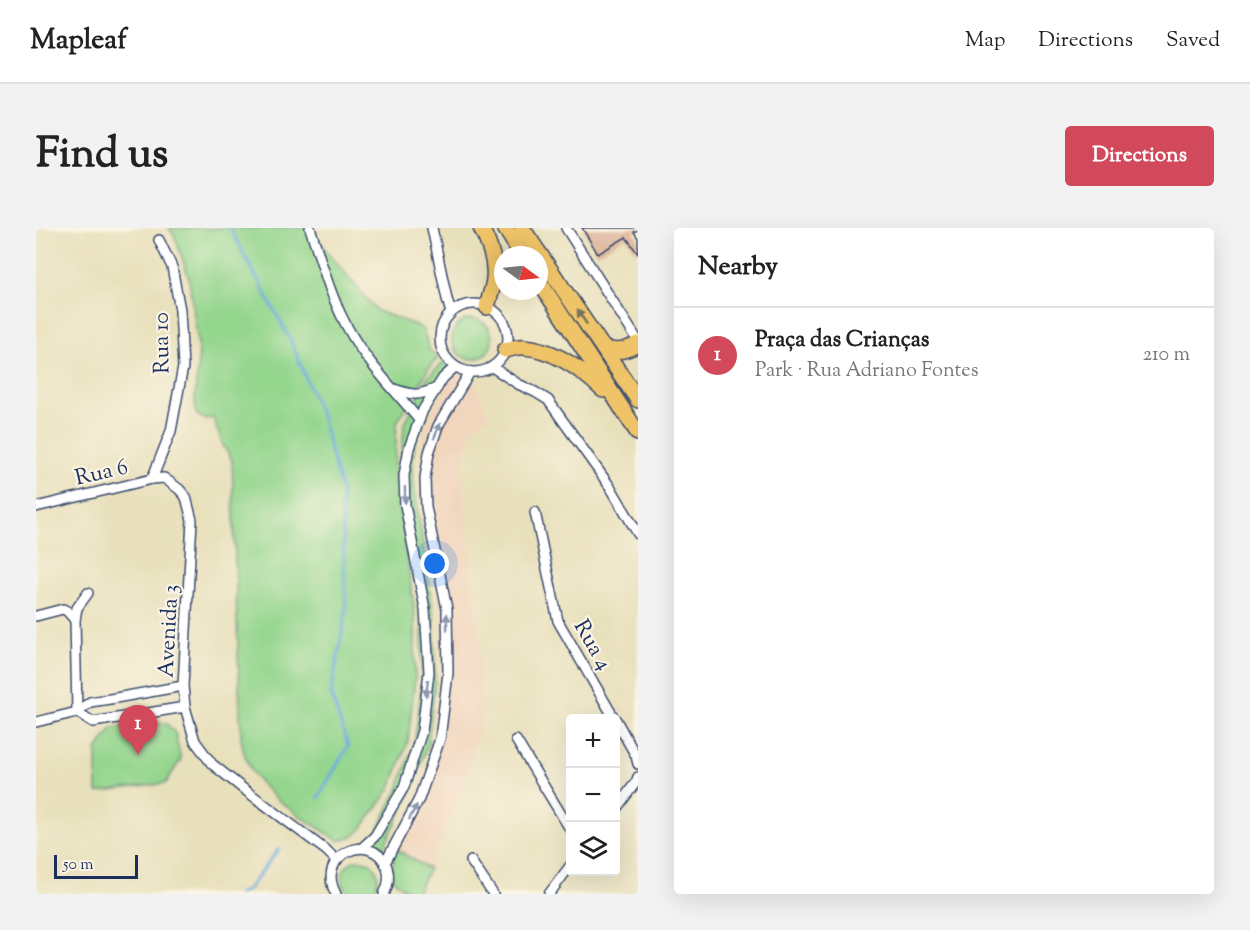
<!DOCTYPE html>
<meta charset="utf-8">
<style>
body{margin:0;font-family:"Sorts Mill Goudy",serif;background:#f2f2f2;color:#222}
.controls{position:absolute;right:18px;bottom:18px;display:grid;overflow:hidden;border-radius:6px;box-shadow:0 6px 24px #0002}
.controls button{width:54px;height:54px;display:grid;place-items:center;padding:0;border:0;border-bottom:2px solid #e0e0e0;background:#fff;color:#222;font:30px sans-serif}
.compass{position:absolute;left:458px;top:18px;width:54px;height:54px;border-radius:50%;background:#fff;box-shadow:0 6px 24px #0002;rotate:105deg}
.scale{position:absolute;left:18px;bottom:15px;width:84px;box-sizing:border-box;padding-left:6px;border:3px solid #1b2f5e;border-top:0;font-size:16px;line-height:21px;white-space:nowrap;color:#1b2f5e;-webkit-text-stroke:4px #fcf5e5;paint-order:stroke}
.you{position:absolute;left:399px;top:336px;width:21px;height:21px;margin:-15px;border:4px solid #fff;border-radius:50%;background:#1a73e8;box-shadow:0 0 0 9px #1a73e833}
.badge{display:grid;place-items:center;width:39px;height:39px;border-radius:50%;background:#d1495b;color:#fff;font-size:20px;font-weight:700}
.pin{position:absolute;translate:-50% -50px;filter:drop-shadow(0 2px 3px #0008)}
.pin::after{content:'';position:absolute;top:32px;width:21px;height:18px;background:inherit;clip-path:polygon(0 0,100% 0,50% 100%)}
.list{margin:0;padding:0;list-style:none}
h2{display:flex;justify-content:space-between;align-items:center;height:78px;margin:0;padding:0 24px;font-size:26px}
h2 small{font-size:20px;font-weight:400;color:#767676}
.list li{display:grid;grid-template-columns:39px 1fr auto;gap:18px;align-items:center;box-sizing:border-box;height:96px;padding:0 24px;border-top:2px solid #e0e0e0}
.list b{display:block;font-size:22px;white-space:nowrap}
.list p{margin:0;font-size:20px;white-space:nowrap;color:#767676}
.list em{font-size:20px;font-style:normal;color:#767676}
.icon{flex:none;width:33px;height:33px;fill:none;stroke:currentColor;stroke-width:2;stroke-linecap:round;stroke-linejoin:round}
.map{position:relative;flex:none;width:602px;height:666px;overflow:hidden;border-radius:6px}
header{display:flex;align-items:center;gap:36px;box-sizing:border-box;height:84px;padding:0 30px;background:#fff;border-bottom:2px solid #e0e0e0}
header strong{font-size:28px}
nav{display:flex;gap:33px;margin-inline-start:auto;font-size:21px}
.intro{display:flex;align-items:center;justify-content:space-between;box-sizing:border-box;height:144px;padding:0 36px}
h1{margin:0;font-size:42px}
.button{padding:15px 27px;border-radius:6px;background:#d1495b;color:#fff;font-size:21px;font-weight:700}
main{display:flex;gap:36px;padding:0 36px}
aside{flex:1;background:#fff;border-radius:6px;box-shadow:0 6px 24px #0002}
.map>svg:first-child{display:block}
.built{fill:#f1d5bd}
.green{fill:#94d68e;stroke:#588276;stroke-width:1.5}
.lines{fill:none;stroke-linecap:round;stroke-linejoin:round}
.stream{stroke:#6caade;stroke-width:3}
.building{fill:#dcb096}
.minor-casing{stroke:#3a4a6c;stroke-width:12}
.trunk-casing{stroke:#3a4a6c;stroke-width:18}
.minor{stroke:#fff;stroke-width:9}
.trunk{stroke:#efc469;stroke-width:15}
.oneway{fill:#7a7263}
.oneway2{fill:#8d97ae}
.labels{text-anchor:middle;stroke-width:4.5;stroke-linejoin:round;paint-order:stroke}
.street-label{font-size:22px;fill:#1b2f5e;stroke:#fcf5e5}
</style>
<header>
<strong>Mapleaf</strong>
<nav><a>Map</a><a>Directions</a><a>Saved</a></nav>
</header>
<div class="intro"><h1>Find us</h1><a class="button">Directions</a></div>
<main>
<div class="map">
<svg width="602" height="666" viewBox="0 0 602 666">
<rect width="100%" height="100%" fill="#fcf5e5"/>
<filter id="ink" filterUnits="userSpaceOnUse"><feTurbulence type="fractalNoise" baseFrequency=".0167" numOctaves="2"/><feDisplacementMap in="SourceGraphic" scale="12" xChannelSelector="R" yChannelSelector="G"/><feConvolveMatrix kernelMatrix="1 2 1 2 8 2 1 2 1" color-interpolation-filters="sRGB"/></filter>
<filter id="wash" filterUnits="userSpaceOnUse"><feTurbulence type="fractalNoise" baseFrequency=".008" numOctaves="4" result="noise"/><feDisplacementMap in="SourceGraphic" scale="24" xChannelSelector="R" yChannelSelector="G"/><feGaussianBlur stdDeviation="1.35" result="paint"/><feColorMatrix in="noise" values="0 0 0 0 0 0 0 0 0 0 0 0 0 0 0 0 0 1.4 0 .05"/><feComposite in="paint" operator="in"/></filter>
<g filter="url(#wash)">
<rect width="100%" height="100%" fill="#e8e0bb"/>
<path class="built" d="M426,139l8,2 19,47 -17,13 -10,38 6,69 12,98 1,93 -22,70 -30,72 -36,-22 24,-50 18,-54 8,-58 -2,-73 -21,-140 4,-43 22,-46z"/>
<g class="green">
<path d="M133,0h141l15,21 52,62 41,15 5,4 7,21 9,6 -9,9 -33,56 -1,19 -1,34 20,139v64l-7,63 -17,47 -30,42 -8,6 -14,5c-36,-24 -85,-47 -96,-92 -3,-11 -2,-25 -3,-37l-8,-252 -9,-15 -10,-27 -9,1 -8,-5 -1,-18 4,-44 -10,-74 -15,-43z"/>
<circle cx="436" cy="111" r="20"/>
<path d="M409,133l4,3 5,1 -38,62 -4,46 22,143 1,64 -7,64 -19,52 -26,53 -5,-3 -7,-1 27,-56 17,-48 7,-62v-67l-22,-142 4,-45 23,-47z"/>
<path d="M113,495h17l9,10 6,26 -15,24 -69,10v-43l15,-22z"/>
<path d="M357,619l36,22 -13,25h-6l-20,-17 4,-16 -5,-8z"/>
<circle cx="324" cy="650" r="18"/>
</g>
<g class="lines">
<g class="stream">
<path d="M194,0l61,113 30,75 20,74 5,121 -15,84 17,51 -30,52"/>
<path d="M202,666l9,-4 32,-41"/>
</g>
</g>
<g id="blocks">
<path class="building" d="M546,0h56v2l-4,2 4,6v16l-12,-17 -28,17z"/>
</g>
</g>
<g filter="url(#ink)">
<use href="#blocks" fill-opacity="0" stroke="#3a4a6c" stroke-width="1.5"/>
<g class="lines">
<g class="minor-casing">
<g id="minor">
<path d="M274,0c12,35 21,72 40,104 18,32 46,59 69,88"/>
<path d="M396,0l15,71 4,14"/>
<path d="M530,0l72,113"/>
<circle cx="438" cy="110" r="34"/>
<path d="M456,139l26,17 17,8 13,8 63,88 27,46"/>
<path d="M358,161c20,7 24,7 43,-1"/>
<path d="M116,251l19,-48 12,-64 -3,-57 -8,-43 -13,-27"/>
<path d="M0,279l116,-28 12,-1 15,11 7,8 6,23 -9,166 2,21 10,34 17,23 29,23 86,64 9,9"/>
<path d="M499,284l23,109 56,97"/>
<path d="M0,388l27,-7 4,2 8,9"/>
<path d="M41,484l-2,-92 2,-12 11,-15"/>
<path d="M41,484l16,10 92,-15"/>
<path d="M580,492l20,36 2,8"/>
<path d="M0,494l41,-10 13,-10 20,-3 73,-13"/>
<path d="M480,512l54,89"/>
<path d="M580,581l20,-27 2,-5"/>
<path d="M326,620l13,-12 29,-49 18,-56 7,-59 -4,-63 -20,-104 -1,-30 5,-27 14,-38 20,-32 12,-11"/>
<path d="M435,633l22,33"/>
<path d="M349,635l34,-64 21,-60 8,-66 -1,-64 -21,-102 -1,-29 4,-25 9,-27 32,-54"/>
<path d="M300,666c-22,-39 36,-65 51,-27 3,10 2,18 -3,27"/>
<path d="M513,666l21,-28"/>
</g>
</g>
<g class="trunk-casing">
<g id="trunk">
<path d="M445,0c8,16 15,33 13,51 -1,9 -5,19 -7,28"/>
<path d="M469,0l17,27"/>
<path d="M486,0l116,172"/>
<path d="M503,53l99,152"/>
<path d="M567,120c14,5 22,3 35,-4"/>
<path d="M469,122c6,-1 13,-4 19,-3 30,2 58,23 79,43"/>
</g>
</g>
<use href="#minor" class="minor"/>
<use href="#trunk" class="trunk"/>
</g>
<defs><path id="oneway-solid" d="M-6-.8H1V-3.2L6.5 0L1 3.2V.8H-6Z" transform="scale(1.5)"/></defs>
<use class="oneway" href="#oneway-solid" transform="translate(546 89) rotate(-124)"/>
<g class="oneway2">
<use href="#oneway-solid" transform="translate(401 203) rotate(-68)"/>
<use href="#oneway-solid" transform="translate(369 267) rotate(89)"/>
<use href="#oneway-solid" transform="translate(411 394) rotate(-91)"/>
<use href="#oneway-solid" transform="translate(391 460) rotate(97)"/>
<use href="#oneway-solid" transform="translate(377 584) rotate(-62)"/>
</g>
</g>
<g class="labels">
<g class="street-label">
<text transform="translate(124 115) rotate(-91)" y="8">Rua 10</text>
<text transform="translate(65 243) rotate(-13)" y="8">Rua 6</text>
<text transform="translate(131 403) rotate(-87)" y="8">Avenida 3</text>
<text transform="translate(558 416) rotate(60)" y="8">Rua 4</text>
</g>
</g>
</svg>
<div class="controls">
<button>+</button>
<button>−</button>
<button><svg class="icon" aria-label="layers" viewBox="0 0 24 24"><path d="M12 4l9 5-9 5-9-5zM3 14l9 5 9-5"/></svg></button>
</div>
<svg class="compass" viewBox="-18 -18 36 36"><path d="M0-13l5 13h-10z" fill="#e53935"/><path d="M0 13l5-13h-10z" fill="#767676"/></svg>
<div class="scale">50 m</div>
<div class="you"></div>
<div class="pin badge" style="left:102px;top:527px">1</div>
</div>
<aside>
<h2>Nearby<small></small></h2>
<ul class="list">
<li><span class="badge">1</span><div><b>Praça das Crianças</b><p>Park · Rua Adriano Fontes</p></div><em>210 m</em></li>
</ul>
</aside>
</main>
